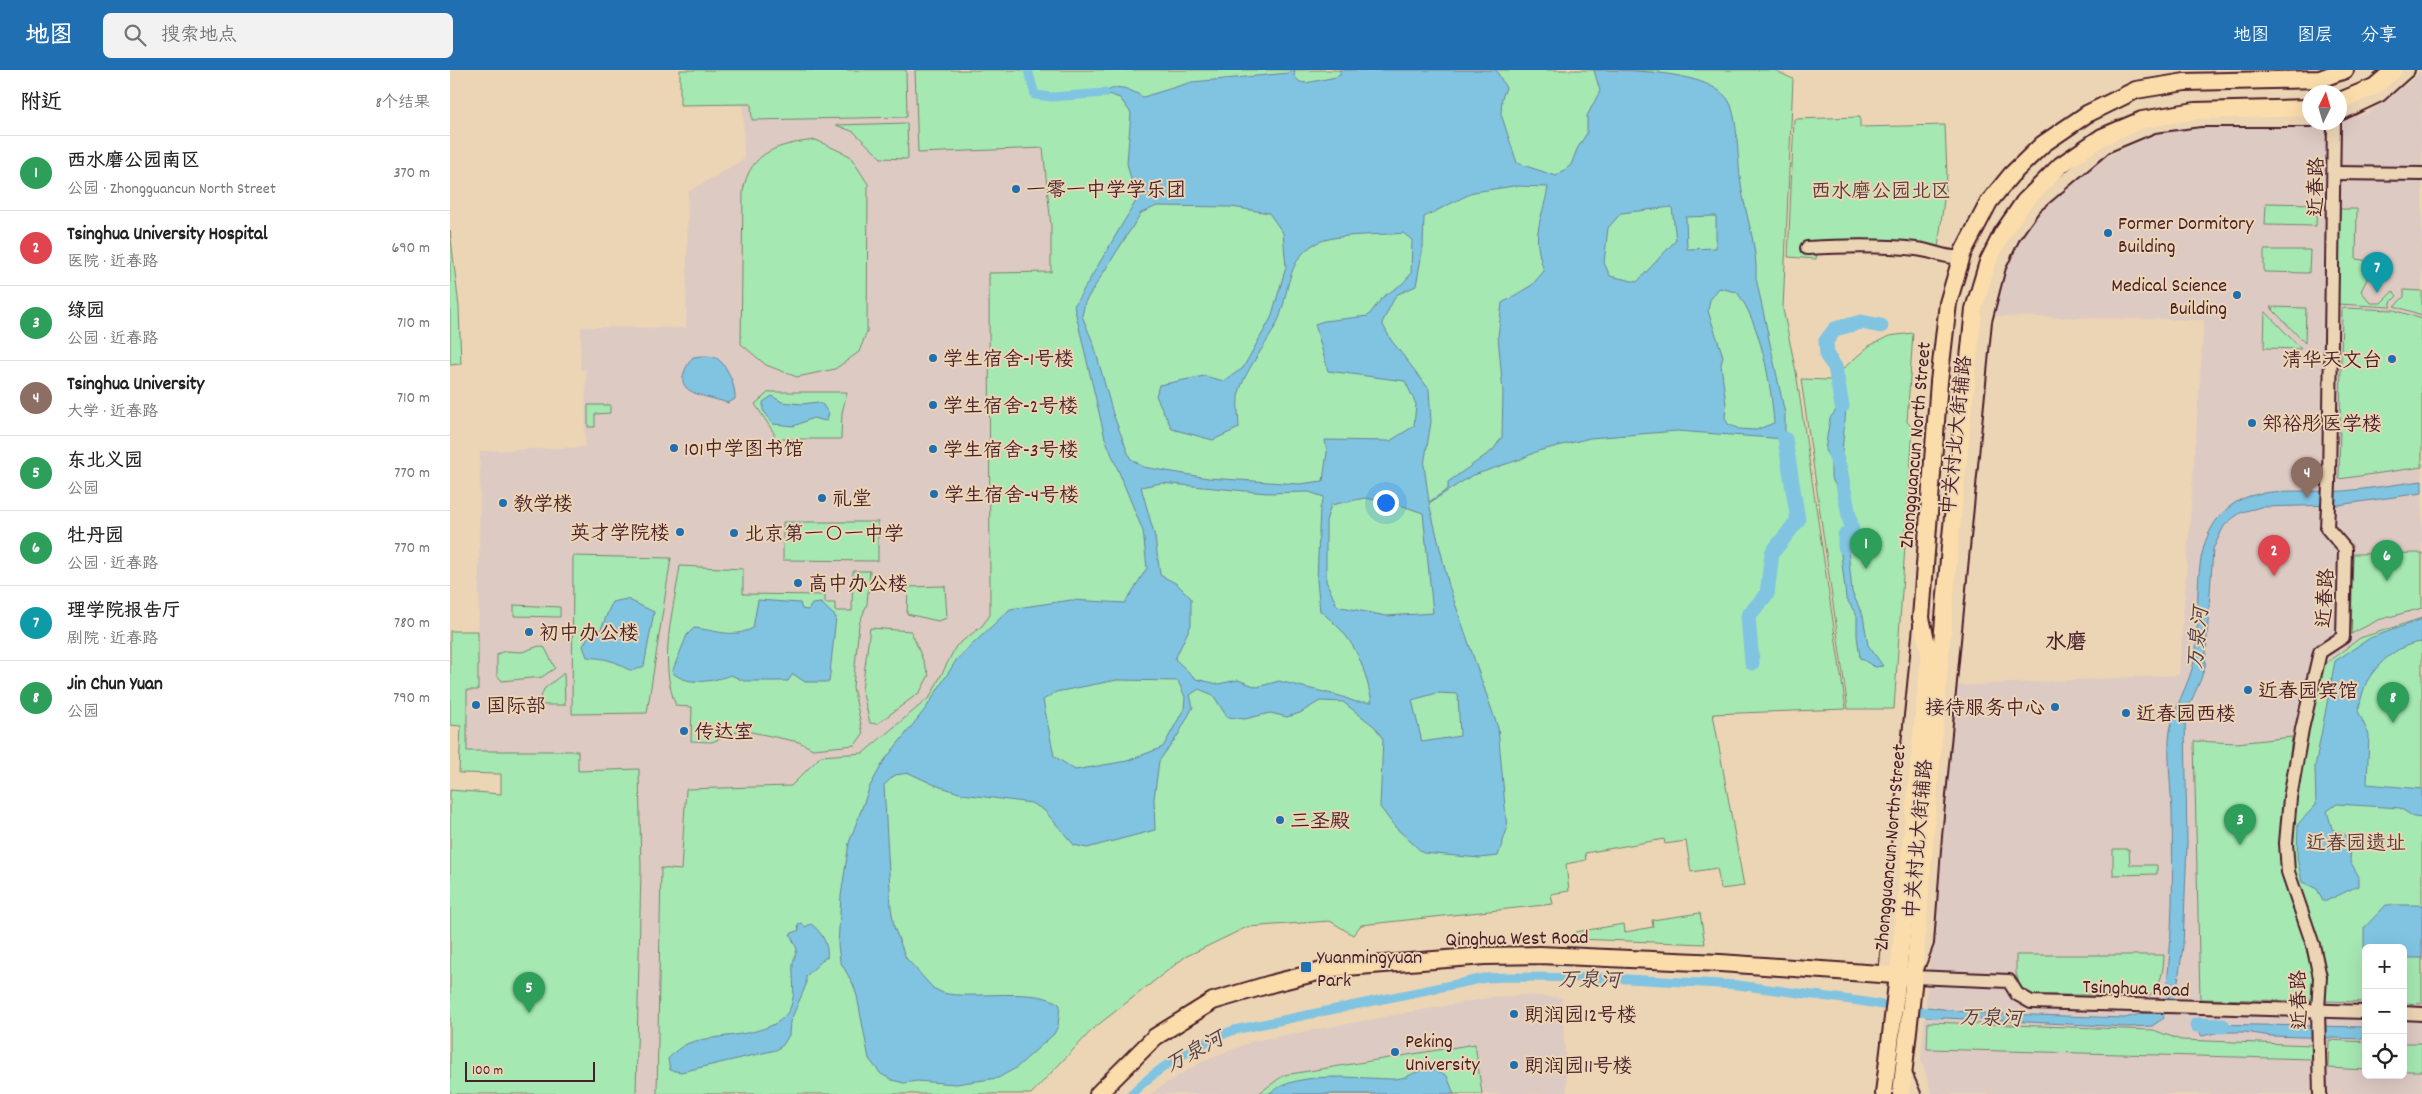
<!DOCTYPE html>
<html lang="zh">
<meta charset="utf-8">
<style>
body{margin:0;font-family:Dekko,"LXGW WenKai TC",sans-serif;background:#f2f2f2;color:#222}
.controls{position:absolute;right:15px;bottom:15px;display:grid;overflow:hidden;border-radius:8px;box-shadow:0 5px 20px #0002}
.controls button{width:45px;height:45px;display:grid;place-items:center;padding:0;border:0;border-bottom:1px solid #e0e0e0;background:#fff;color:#222;font:25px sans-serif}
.compass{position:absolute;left:1852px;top:15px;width:45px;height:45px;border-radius:50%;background:#fff;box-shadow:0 5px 20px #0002;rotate:5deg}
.scale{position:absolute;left:15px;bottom:12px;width:130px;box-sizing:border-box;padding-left:5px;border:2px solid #4a1f2b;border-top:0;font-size:14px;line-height:18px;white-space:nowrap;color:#4a1f2b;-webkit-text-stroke:4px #ecd5b5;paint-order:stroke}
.you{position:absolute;left:935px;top:432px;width:18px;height:18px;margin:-12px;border:4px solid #fff;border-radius:50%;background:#1a73e8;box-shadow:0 0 0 8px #1a73e833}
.badge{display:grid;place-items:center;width:32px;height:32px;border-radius:50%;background:#1f6fb2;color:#fff;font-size:16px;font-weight:700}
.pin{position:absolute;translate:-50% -41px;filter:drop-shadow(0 1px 2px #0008)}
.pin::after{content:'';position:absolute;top:26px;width:18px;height:15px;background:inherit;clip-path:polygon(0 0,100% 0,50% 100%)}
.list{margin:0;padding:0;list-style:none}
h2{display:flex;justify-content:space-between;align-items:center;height:65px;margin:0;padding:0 20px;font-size:21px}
h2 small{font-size:16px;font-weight:400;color:#767676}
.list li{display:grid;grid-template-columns:32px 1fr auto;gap:15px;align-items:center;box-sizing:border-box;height:75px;padding:0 20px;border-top:1px solid #e0e0e0}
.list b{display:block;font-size:19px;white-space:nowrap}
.list p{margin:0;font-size:16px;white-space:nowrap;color:#767676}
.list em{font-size:16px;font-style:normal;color:#767676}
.icon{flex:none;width:28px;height:28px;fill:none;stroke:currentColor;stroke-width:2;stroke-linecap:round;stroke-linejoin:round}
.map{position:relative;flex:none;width:1972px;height:1024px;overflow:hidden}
header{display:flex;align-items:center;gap:30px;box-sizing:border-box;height:70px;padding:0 25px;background:#1f6fb2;color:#fff}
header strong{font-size:24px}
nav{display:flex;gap:28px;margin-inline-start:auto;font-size:18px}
.search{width:350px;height:45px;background:#f2f2f2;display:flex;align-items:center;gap:12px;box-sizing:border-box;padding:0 18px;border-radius:8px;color:#767676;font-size:19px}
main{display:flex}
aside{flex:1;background:#fff}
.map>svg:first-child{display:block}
.built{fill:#ddcac2;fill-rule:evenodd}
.green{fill:#a5e8b2;stroke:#78846e}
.water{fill:#80c4e1;stroke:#6a8298;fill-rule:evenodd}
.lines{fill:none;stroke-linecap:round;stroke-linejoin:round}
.canal{stroke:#80c4e1;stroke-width:9}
.river{stroke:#80c4e1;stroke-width:15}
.minor-casing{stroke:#4a1f2b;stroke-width:16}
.major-casing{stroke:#4a1f2b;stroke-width:20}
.minor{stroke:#ecd5b5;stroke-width:12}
.major{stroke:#fbddab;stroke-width:16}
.poi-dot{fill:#1f6fb2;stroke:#ecd5b5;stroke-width:2}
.labels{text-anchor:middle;stroke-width:4;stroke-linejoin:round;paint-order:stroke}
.street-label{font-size:20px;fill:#4a1f2b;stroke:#ecd5b5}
.poi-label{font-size:20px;fill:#4a1f2b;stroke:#ecd5b5;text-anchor:start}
.park-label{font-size:20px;fill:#583d3f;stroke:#ecd5b5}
.water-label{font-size:21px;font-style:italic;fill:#55404f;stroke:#ecd5b5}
.neighbourhood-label{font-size:21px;font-weight:bold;fill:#4a1f2b;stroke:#ecd5b5}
</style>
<header>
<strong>地图</strong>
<div class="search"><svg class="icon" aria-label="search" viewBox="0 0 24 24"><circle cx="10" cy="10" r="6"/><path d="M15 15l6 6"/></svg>搜索地点</div>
<nav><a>地图</a><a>图层</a><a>分享</a></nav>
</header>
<main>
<aside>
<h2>附近<small>8个结果</small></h2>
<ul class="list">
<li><span class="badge" style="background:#2e9e5b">1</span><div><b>西水磨公园南区</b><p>公园 · Zhongguancun North Street</p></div><em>370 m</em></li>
<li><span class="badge" style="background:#e0444e">2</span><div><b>Tsinghua University Hospital</b><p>医院 · 近春路</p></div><em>690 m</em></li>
<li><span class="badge" style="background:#2e9e5b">3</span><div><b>绿园</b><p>公园 · 近春路</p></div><em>710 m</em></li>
<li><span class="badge" style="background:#8d6e63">4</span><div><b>Tsinghua University</b><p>大学 · 近春路</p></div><em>710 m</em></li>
<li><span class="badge" style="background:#2e9e5b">5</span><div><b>东北义园</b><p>公园</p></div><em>770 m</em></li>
<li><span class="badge" style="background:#2e9e5b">6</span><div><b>牡丹园</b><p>公园 · 近春路</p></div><em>770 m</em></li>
<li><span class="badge" style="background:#0f9aa8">7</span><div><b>理学院报告厅</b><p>剧院 · 近春路</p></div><em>780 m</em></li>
<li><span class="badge" style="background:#2e9e5b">8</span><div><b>Jin Chun Yuan</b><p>公园</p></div><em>790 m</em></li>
</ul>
</aside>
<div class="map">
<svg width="1972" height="1024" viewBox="0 0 1972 1024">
<rect width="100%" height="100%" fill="#ecd5b5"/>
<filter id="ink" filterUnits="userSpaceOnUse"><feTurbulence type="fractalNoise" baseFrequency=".02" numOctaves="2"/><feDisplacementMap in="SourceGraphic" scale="10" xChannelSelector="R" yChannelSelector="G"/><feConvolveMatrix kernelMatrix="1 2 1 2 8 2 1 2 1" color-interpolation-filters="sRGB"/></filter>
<g filter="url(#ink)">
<g class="built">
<path d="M230,0h334l3,79 26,-1 8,78v46l-62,1 1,342 -8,11 -26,20 -26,51 -67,56 -42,3 -30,30 -105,3 -5,81 -20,-1 -4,225h-21l5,-225 -64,-98v-20h-110v-61h11l2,-239 105,-4 1,-77h-6l1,-43 105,1 2,-136 56,-33 -1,-54h-63z"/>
<path d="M1972,0v1024h-490l-11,-35 32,-373 226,-11 25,-355 -212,-4 7,-42 18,-36 19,-21 61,-56 73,-33 63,-5 92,3 43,-13 39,-29zM1916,878h37v127h-37z"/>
<path d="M1076,925l36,3 5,96h-415l6,-6 42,-25 53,-22 240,-44z"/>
</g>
<g class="green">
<path d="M230,0h226l1,47 -155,3 -1,-16 -71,1z"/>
<path d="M465,0h859l19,9 -10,230 13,63 50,337 -133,5 31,172 -23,3 -4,-21 -26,4 -5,-31 -21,3 -1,-5 -79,14 1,7 -20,4 3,27 -18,3 2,10 -192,21 -8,10 -23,-14 -83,6 -62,30 -91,71 -63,66h-374l4,-226 20,2 5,-81 105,-3 30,-30 42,-3 67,-56 26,-51 26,-20 8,-11 -1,-342 62,-1v-46l-8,-78 -125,5z"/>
<path d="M1410,47v10l85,-2 2,50 -10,81 -119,-7 -2,10 -28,-2 6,-138z"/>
<path d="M457,53l1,36 -27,-1 -27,-26 -18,-7z"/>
<path d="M366,70l34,16 18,28 -1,147 -8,21 -24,17 -38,8 -31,-12 -25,-21 2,-153c7,-40 36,-47 73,-51z"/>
<path d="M1816,133l51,1 -1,22 -51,-1z"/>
<path d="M1890,139h17l-1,50 13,2 -2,18 -6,12 10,12h10l12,-12 4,5 -6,6v5l-53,-3z"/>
<path d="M0,160l9,77 2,57 -11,1z"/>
<path d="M1814,180h46l-1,23 -45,-1z"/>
<path d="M1954,220l18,1v24l-28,-9 10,-9z"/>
<path d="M1820,237l36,1 -1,35z"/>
<path d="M1892,238l52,2 28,9v148l-83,12z"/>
<path d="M1815,241l36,38 -37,-1z"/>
<path d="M1463,263l-6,89 6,6 -19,281h-46l-47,-330 29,1 39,-34 20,-10z"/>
<path d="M319,322h78l-5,21 -1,26h-67v-6l-19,-29z"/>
<path d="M138,335h22v8l-15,1v13h-7z"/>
<path d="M333,452h95v39l-95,-1z"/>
<path d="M1972,483v55l-44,12 -27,14 2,-80z"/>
<path d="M123,486l98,2 -24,155 -75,1z"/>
<path d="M230,496l63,3v25l82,1v8h10v8h17l1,-40h17l-3,33 -8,20 -6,63 10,47 -8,11 -42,4 -14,-7 -57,-12 -30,12 -21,-1 1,-34 -16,-1c-18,-45 -3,-93 4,-140z"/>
<path d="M495,516l2,32 -9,3 -31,-7 1,-27z"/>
<path d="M64,535l46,2v10l-46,-1z"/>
<path d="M1972,548v386l-19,-1v-55h-37v54l-41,-1 -5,-42 -19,-57 -12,-60 18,-112 15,-64 38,-28z"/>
<path d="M420,558l41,3 18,44 -9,17 -43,32 -7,-1 -8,-33z"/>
<path d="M0,561h28v59h-11v61h111v20l61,-2 2,100 -5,225h-186v-304l51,4v-20l-42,-1 2,-47 -11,-1z"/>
<path d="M89,576l6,2 10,20 -13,9 -40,4 -5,-6v-21l8,-3 17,1z"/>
<path d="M114,603l1,32h-27l6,-16z"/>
<path d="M1842,667l-9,78 18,113 13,52 -2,21 -112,-2 -6,-258 43,2z"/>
<path d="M1663,779h16l1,16h27v9l-44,1z"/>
<path d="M1250,843l5,31 -129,-5 -1,-7 49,-8 1,8 28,-5 -1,-7z"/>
<path d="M1566,885h148c-1,17 -2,28 -14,40h-117l-13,-8 -4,-14z"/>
<path d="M1478,952l225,8 28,10 131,5v14l-385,-10z"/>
<path d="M1879,970l37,2v28l-38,-2z"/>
<rect x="1953" y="973" width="19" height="28"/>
<path d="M1025,974l7,50h-224l26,-19z"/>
</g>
<g class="water">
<path d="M841,0h4l-1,6 6,6 6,1 30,-6 4,-2v-5h156l10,18 -4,10 -1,16 16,49 39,13 15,-11 6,-16 10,-16v-17l13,-25 -6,-21c34,0 123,0 137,35 8,25 6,53 10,79 4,31 17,62 15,94l29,136v25l-108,-8 -87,7 -52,13 -17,8 -50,17 -42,27 20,83 49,142 9,101 -9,27 -18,2 -57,-5 -28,-26 -15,-20 3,-68 -8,-12 -32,-25 -23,-1 -20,12 -13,4 -17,-4 -25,6 -18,-2 -14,-22 -14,-6 -9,6 3,12 -15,28 -19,26 -5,38 1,31 -68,18 -13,-3 -30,-35 -13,-7 -69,-9 -27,-9 -26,-12 -14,2 -11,10 7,122 3,20 12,31 27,30 10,5c28,7 97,-7 117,12l-2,21 -4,8 -38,34 -18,10 -42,6 -39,-3 -13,2 -12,-3 -11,-6 -12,-15 -12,-63 -4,-12 -13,-23 -2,-16 3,-49 8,-53 21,-57 14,-25 42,-53 31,-49 53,-50 61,-9 54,3 22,-35 -4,-37 -38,-93 -31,-132 62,-105 -9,-38 4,-50 -11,-15 -15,-5c13,-11 25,-3 38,4l49,-15 97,-9zM1064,116l34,1c-2,15 -8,29 -10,44 -2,13 2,27 6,40l-12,14 -30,18 -4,33 5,56 -1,45 -9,13 -45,32v7l-19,13 -5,-37 7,-43 -2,-33 -38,-49 -9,-17 14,-28 20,-9 7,-39 1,-30 50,-25zM707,136l75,1 37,6 14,20 3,34 -15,51 -28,50 -19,13 -20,-5 -45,9 -3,11 16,33 41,11 26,-12c0,-9 -2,-21 -1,-31 5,-25 28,-51 39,-74 12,-25 8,-58 33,-76 19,-15 68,-11 93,-14l9,7 -1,34 -9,10 -19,13 -15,19 -44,5 -9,3 13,47 77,10 11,23 -2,22 -24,15 -65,-1 2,12 -4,29 -24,3 -91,-6 -65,-11 -13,-9 -17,-44 -19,-69 -12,-29 3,-14 56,-89zM1222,137l4,33 -39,42 -27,-6 -6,-13 4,-35 13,-15zM1266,146v32l-29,1 -1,-32zM1269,218l18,4c24,33 34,91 37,131l-18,7 -17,-1 -11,-5 -3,-6 1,-14 -5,-39 2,-9 -15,-45 2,-11zM711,413l106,10 42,-1 15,5 -4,11 -3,72 3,31c34,26 43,49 52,91h-16l-16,-6 -61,-15 -22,6 -19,-7 -20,4 -22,-5 -21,-20 16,-34v-27l-14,-14 -17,-9 -5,-38 -14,-50zM915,428l35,7 23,8 10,100 -47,3 -49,-10 -11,-25v-60l5,-16zM667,610l61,1 7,16 -1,12 -21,38 -36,14 -52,9 -21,-14 -11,-56 13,-8zM987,623l21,1 2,42 -38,6 -10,-42z"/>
<path d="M252,286c3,0 9,0 12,1 13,5 22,30 21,42l-7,4c-27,-9 -63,-9 -35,-46z"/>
<path d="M1391,316l5,23 -6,65 6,10 6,49 -5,6 5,53 11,24 5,29 15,21 -8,1 -15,-9 -3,-22v-20l-11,-18 -7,-61 7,-11 -3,-27 -12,-22v-16l-6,-11 5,-32 7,-9v-21z"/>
<path d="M322,326l10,6 20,2 16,-2 5,3 6,9 -3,7 -13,-3 -19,8 -21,-2 -10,-14v-8z"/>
<path d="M1972,411v12l-84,12 -77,2 -19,5 -9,6 -9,8 -11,23 -8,118c-5,18 -15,33 -20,51l2,126 -4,102 -6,42 -3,7 -8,-1c7,-61 7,-121 6,-182 -1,-23 -4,-48 -3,-72 1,-29 21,-54 26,-83 8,-52 -11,-124 43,-156 26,-15 75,-8 105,-10 26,-2 53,-7 79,-10z"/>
<path d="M177,529l27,13 -10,54c-18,10 -17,-1 -33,-5 -8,-3 -17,-3 -24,-4l-4,-11 6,-11 12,-6 11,-27z"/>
<path d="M308,530l42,3 2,6 6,1 4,-6 9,-1 15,14 -7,65h-24l-12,-8 -5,7h-44l-13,-6c-17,6 -44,12 -59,-3l15,-37 7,-7c22,2 38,11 59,0z"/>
<path d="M1972,549v23c-22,2 -41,18 -53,36 -6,9 -8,23 -11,33l11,24 -2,49 55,5v29l-8,-1 -14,-9 -63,-4 -10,7 5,18 16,7 3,7 -1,18 8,14v11l-34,16 -7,-13 -15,-7 -5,-25 1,-33 18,-19 -1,-38 20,-106 35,-23z"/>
<path d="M1936,835h36v53h-19v-10h-37v9h-2v-29z"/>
<path d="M352,853l3,4 6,-3c11,8 18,21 16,34h-2l-19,18v9l-16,37 -1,13 -6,10 -7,5 -95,22 -11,-2 -2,-11c5,-6 13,-13 21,-16 28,-10 90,-4 102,-37 5,-13 1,-29 2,-42 0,-4 3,-10 4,-15l-7,-15 9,-4 -1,-5z"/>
<path d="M1477,937l47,6 151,5 19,-5h18l2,5 -12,8 -24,1 -202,-10z"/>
<path d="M1754,954l162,3v12l-95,-3 -26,-4h-25l-18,4 -2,-2z"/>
<path d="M979,996l18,10 7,18h-186c32,-25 90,-15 128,-15l10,-2z"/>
</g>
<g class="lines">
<g class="canal">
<path d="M578,0l7,25 17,2 53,-4"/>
<path d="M1700,950l13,-9 12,-26"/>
<path d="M681,1024c30,-29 64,-49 103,-64l251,-52 27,-1 97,1 129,7 121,16 79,13"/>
</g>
<g class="river">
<path d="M1392,336l-7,-39 -8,-11 -1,-15 9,-12 26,-7 20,4"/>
<path d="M1384,381l6,18 12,62 -7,4v12"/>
<path d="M1302,593l-4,-47 19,-22 5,-41 26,-33 -13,-81"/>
<path d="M1747,955l26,1"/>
</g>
<g class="minor-casing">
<g id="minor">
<path d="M1890,44l40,-19 28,-25"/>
<path d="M1860,50h-110l-46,6 -48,20 -72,61 -20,28 -15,32 -14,54 -50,515 -8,107 -13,34 95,4 8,13 14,8 335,10"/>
<path d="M1884,103l88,1"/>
<path d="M1357,178c36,-2 73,-3 109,1 15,1 31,10 45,8"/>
<path d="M1435,904l35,-348"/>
<path d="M1953,943l19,1"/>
<path d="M1454,1001l10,23"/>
<path d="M1870,1024l-2,-84 2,-33 -7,-32 -25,-73 -2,-29 4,-45 12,-69 18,-77 23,-15 2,-88 -18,-21 2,-44 5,-362"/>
</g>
</g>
<g class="major-casing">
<g id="major">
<path d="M1890,31l34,-14 20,-17"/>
<path d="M648,1024l57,-57 58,-36 61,-18 60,-15 150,-12 56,-1 180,8 189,13"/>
<path d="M1434,1024l14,-119 31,-322 -8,-35 18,-236 9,-79 15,-51 26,-50 22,-27 32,-31 44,-30 49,-24 49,-8 135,-3 25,-9"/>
<path d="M1451,1024l13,-117 36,-430 24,-238 14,-47 14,-28 22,-32 37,-37 41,-28 40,-17 53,-9 115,-3"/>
</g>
</g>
<use href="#minor" class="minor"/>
<use href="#major" class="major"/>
</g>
</g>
<g class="poi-dot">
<circle cx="566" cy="119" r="5"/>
<circle cx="1658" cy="163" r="5"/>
<circle cx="1787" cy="225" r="5"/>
<circle cx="483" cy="288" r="5"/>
<circle cx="1942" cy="289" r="5"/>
<circle cx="483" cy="335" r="5"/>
<circle cx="1802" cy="353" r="5"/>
<circle cx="224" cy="378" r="5"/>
<circle cx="483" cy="379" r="5"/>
<circle cx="484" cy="424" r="5"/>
<circle cx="372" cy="428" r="5"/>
<circle cx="53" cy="433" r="5"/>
<circle cx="230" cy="462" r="5"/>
<circle cx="284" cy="463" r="5"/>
<circle cx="348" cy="513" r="5"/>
<circle cx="79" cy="562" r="5"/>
<circle cx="1798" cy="620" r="5"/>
<circle cx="26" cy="635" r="5"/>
<circle cx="1605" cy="637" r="5"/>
<circle cx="1676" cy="643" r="5"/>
<circle cx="234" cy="661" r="5"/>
<circle cx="830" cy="750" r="5"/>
<rect x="850" y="891" width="12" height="12" rx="2.5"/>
<circle cx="1064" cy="944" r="5"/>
<circle cx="945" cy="982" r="5"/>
<circle cx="1064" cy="995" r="5"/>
</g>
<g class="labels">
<g class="street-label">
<text transform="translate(1865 117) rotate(-89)" y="7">近春路</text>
<text transform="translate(1505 365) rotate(-84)" y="7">中关村北大街辅路</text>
<text transform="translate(1464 375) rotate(-85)" y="7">Zhongguancun North Street</text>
<text transform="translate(1874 528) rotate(-87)" y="7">近春路</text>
<text transform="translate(1467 769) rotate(-85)" y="7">中关村北大街辅路</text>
<text transform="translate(1439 777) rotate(-85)" y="7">Zhongguancun North Street</text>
<text transform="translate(1067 867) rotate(-1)" y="7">Qinghua West Road</text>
<text transform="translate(1686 917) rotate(2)" y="7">Tsinghua Road</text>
<text transform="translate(1848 930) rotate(-92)" y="7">近春路</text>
</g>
<g class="poi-label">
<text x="576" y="126">一零一中学学乐团</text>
<text x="1668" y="159">Former Dormitory<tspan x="1668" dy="23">Building</tspan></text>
<text x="1777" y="221" text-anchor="end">Medical Science<tspan x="1777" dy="23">Building</tspan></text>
<text x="493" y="295">学生宿舍-1号楼</text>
<text x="1932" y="296" text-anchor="end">清华天文台</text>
<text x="493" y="342">学生宿舍-2号楼</text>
<text x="1812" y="360">郑裕彤医学楼</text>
<text x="234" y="385">101中学图书馆</text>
<text x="493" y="386">学生宿舍-3号楼</text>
<text x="494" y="431">学生宿舍-4号楼</text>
<text x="382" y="435">礼堂</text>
<text x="63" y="440">教学楼</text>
<text x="220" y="469" text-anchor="end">英才学院楼</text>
<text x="294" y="470">北京第一〇一中学</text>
<text x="358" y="520">高中办公楼</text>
<text x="89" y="569">初中办公楼</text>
<text x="1808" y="627">近春园宾馆</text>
<text x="36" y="642">国际部</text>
<text x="1595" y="644" text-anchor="end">接待服务中心</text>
<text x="1686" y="650">近春园西楼</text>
<text x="244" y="668">传达室</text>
<text x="840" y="757">三圣殿</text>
<text x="867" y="893">Yuanmingyuan<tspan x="867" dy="23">Park</tspan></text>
<text x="1074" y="951">朗润园12号楼</text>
<text x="955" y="977">Peking<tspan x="955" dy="23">University</tspan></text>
<text x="1074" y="1002">朗润园11号楼</text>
</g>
<g class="park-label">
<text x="1431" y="127">西水磨公园北区</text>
<text x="1906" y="779">近春园遗址</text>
</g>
<g class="water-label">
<text transform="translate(1747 568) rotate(-84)" y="7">万泉河</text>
<text transform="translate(1139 909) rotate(1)" y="7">万泉河</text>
<text transform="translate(1541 947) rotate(2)" y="7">万泉河</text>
<text transform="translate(744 981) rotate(-28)" y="7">万泉河</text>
</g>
<g class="neighbourhood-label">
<text x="1616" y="578">水磨</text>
</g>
</g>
</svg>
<div class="controls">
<button>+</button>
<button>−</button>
<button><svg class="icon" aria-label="locate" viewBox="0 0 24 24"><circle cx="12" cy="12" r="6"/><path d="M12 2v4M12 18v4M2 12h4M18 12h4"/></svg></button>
</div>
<svg class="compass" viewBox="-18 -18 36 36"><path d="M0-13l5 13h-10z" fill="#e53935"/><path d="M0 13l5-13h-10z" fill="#767676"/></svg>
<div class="scale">100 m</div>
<div class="you"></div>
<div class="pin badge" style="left:1416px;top:499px;background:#2e9e5b">1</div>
<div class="pin badge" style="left:1824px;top:506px;background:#e0444e">2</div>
<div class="pin badge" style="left:1790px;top:775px;background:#2e9e5b">3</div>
<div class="pin badge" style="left:1857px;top:428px;background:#8d6e63">4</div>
<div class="pin badge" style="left:79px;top:943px;background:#2e9e5b">5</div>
<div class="pin badge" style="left:1937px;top:511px;background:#2e9e5b">6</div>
<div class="pin badge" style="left:1927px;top:223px;background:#0f9aa8">7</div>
<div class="pin badge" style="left:1943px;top:653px;background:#2e9e5b">8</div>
</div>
</main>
